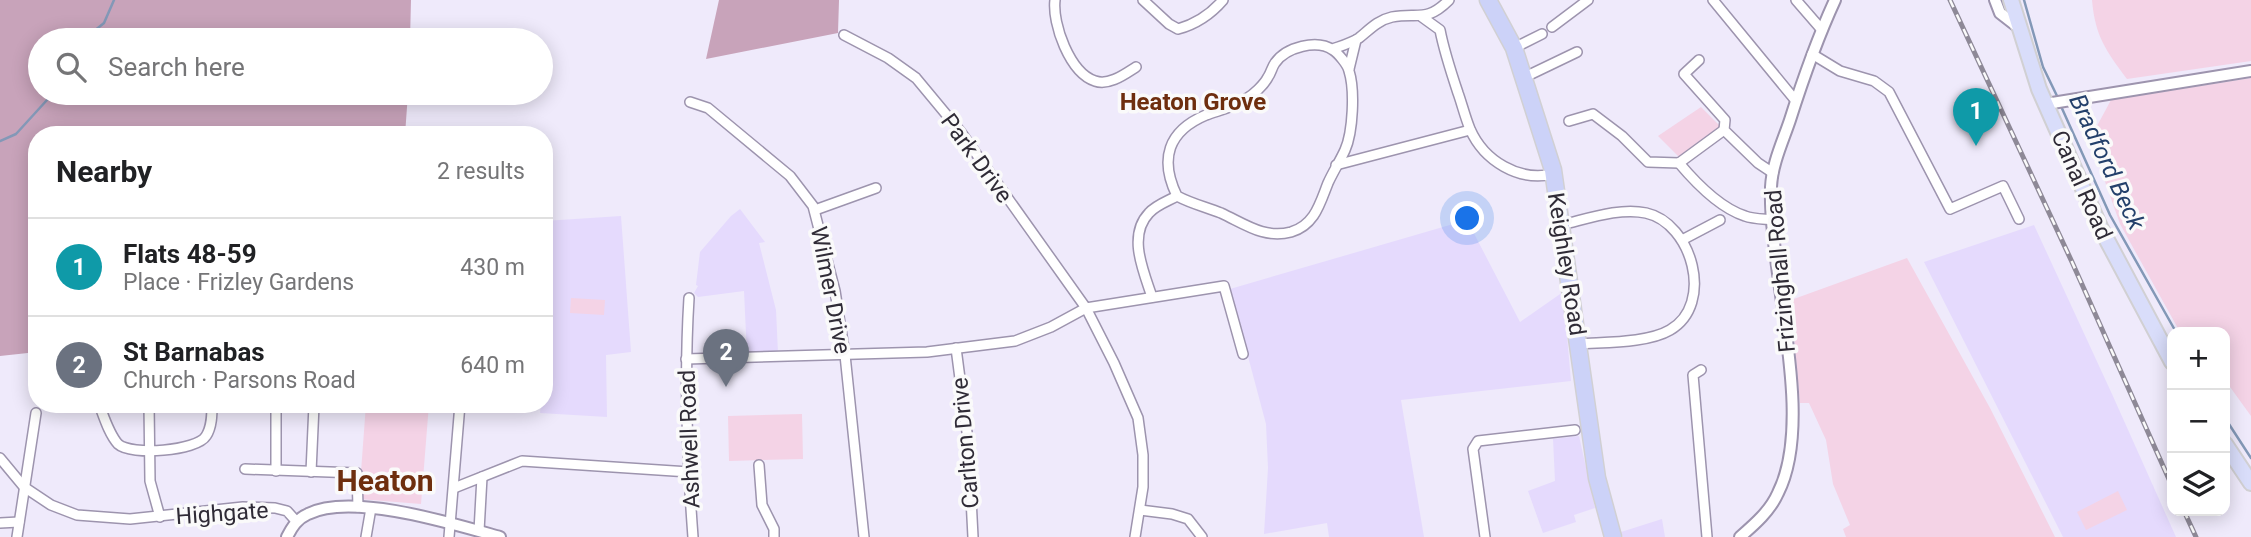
<!DOCTYPE html>
<meta charset="utf-8">
<style>
body{margin:0;font-family:Roboto,sans-serif;background:#f6f6f6;color:#202124}
.controls{position:absolute;right:21px;bottom:21px;display:grid;overflow:hidden;border-radius:14px;box-shadow:0 4px 18px #0003}
.controls button{width:63px;height:63px;display:grid;place-items:center;padding:0;border:0;border-bottom:2px solid #e0e0e0;background:#fff;color:#202124;font:35px sans-serif}
.you{position:absolute;left:1468px;top:219px;width:24px;height:24px;margin:-18px;border:5px solid #fff;border-radius:50%;background:#1a73e8;box-shadow:0 0 0 10px #1a73e833}
.badge{display:grid;place-items:center;width:46px;height:46px;border-radius:50%;background:#88401f;color:#fff;font-size:23px;font-weight:700}
.pin{position:absolute;translate:-50% -58px;filter:drop-shadow(0 2px 4px #0008)}
.pin::after{content:'';position:absolute;top:37px;width:24px;height:21px;background:inherit;clip-path:polygon(0 0,100% 0,50% 100%)}
.list{margin:0;padding:0;list-style:none}
h2{display:flex;justify-content:space-between;align-items:center;height:91px;margin:0;padding:0 28px;font-size:30px}
h2 small{font-size:23px;font-weight:400;color:#757577}
.list li{display:grid;grid-template-columns:46px 1fr auto;gap:21px;align-items:center;box-sizing:border-box;height:98px;padding:0 28px;border-top:2px solid #e0e0e0}
.list b{display:block;font-size:26px;white-space:nowrap}
.list p{margin:0;font-size:23px;white-space:nowrap;color:#757577}
.list em{font-size:23px;font-style:normal;color:#757577}
.icon{flex:none;width:38px;height:38px;fill:none;stroke:currentColor;stroke-width:2;stroke-linecap:round;stroke-linejoin:round}
.map{position:relative;flex:none;width:2251px;height:537px;overflow:hidden}
.search{position:absolute;background:#fff;box-shadow:0 4px 18px #0003;left:28px;top:28px;width:525px;height:77px;display:flex;align-items:center;gap:18px;box-sizing:border-box;padding:0 24px;border-radius:38px;color:#757577;font-size:26px}
.panel{position:absolute;background:#fff;box-shadow:0 4px 18px #0003;left:28px;top:126px;width:525px;height:287px;border-radius:28px}
.map>svg:first-child{display:block}
.built{fill:#e5dafd}
.green{fill:#f4d3e6}
.forest{fill:#c8a3ba}
.lines{fill:none;stroke-linecap:round;stroke-linejoin:round}
.stream{stroke:#8398b7;stroke-width:2.5}
.minor-casing{stroke:#9d94ae;stroke-width:12}
.tertiary-casing{stroke:#9d94ae;stroke-width:14}
.primary-casing{stroke:#d1d0d3;stroke-width:18}
.trunk-casing{stroke:#d1d0d3;stroke-width:19}
.minor{stroke:#fff;stroke-width:9}
.tertiary{stroke:#fff;stroke-width:10}
.primary{stroke:#d9ddfa;stroke-width:14}
.trunk{stroke:#ccd2f8;stroke-width:16}
.rail-casing{stroke:#8e8997;stroke-width:5}
.rail{stroke:#fafafa;stroke-width:2.5;stroke-dasharray:8;stroke-linecap:butt}
.labels{text-anchor:middle;stroke-width:7;stroke-linejoin:round;paint-order:stroke}
.street-label{font-size:23px;fill:#2f2b36;stroke:#fafafa}
.neighbourhood-label{font-size:24px;font-weight:bold;fill:#6e2e0e;stroke:#fafafa}
.water-label{font-size:24px;font-style:italic;fill:#23406b;stroke:#fafafa}
.district-label{font-size:30px;font-weight:bold;fill:#6e2e0e;stroke:#fafafa}
</style>
<div class="map">
<svg width="2251" height="537" viewBox="0 0 2251 537">
<rect width="100%" height="100%" fill="#efeafb"/>
<g class="built">
<path d="M740,209l25,33 -6,1 17,67 2,43 -31,2 -3,-64 -46,6 -4,-4 4,-7 -2,-1 4,-33 31,-36z"/>
<path d="M621,216l10,136 -25,3 1,62 -67,-4 1,-9h3v-183z"/>
<path d="M1467,220l53,102 43,-30 8,89 -170,19 23,137h-95l-2,-14 -63,11 4,-66 -2,-44 -36,-135z"/>
<path d="M2034,225l78,169 64,143h-113l-139,-275z"/>
<path d="M1579,436l16,72 -21,7 2,7 -33,11 -15,-42 27,-10 -2,-42z"/>
<path d="M1662,519l3,18h-42l-2,-5z"/>
</g>
<g class="green">
<path d="M2092,0h159v61l-124,18c-21,-28 -32,-43 -35,-79z"/>
<path d="M2251,78v338l-26,-36v-48h-45l-60,-108 -30,-85 21,-39z"/>
<path d="M1701,107l20,20 -41,31 -22,-22z"/>
<path d="M1907,258l83,150 65,129h-209l-3,-8 7,-4 -17,-41 -7,-44 -17,-37h-9l-9,-103z"/>
<path d="M571,298l34,2 -1,15 -34,-2z"/>
<path d="M366,404h63l-8,100 -62,-5z"/>
<path d="M802,414l1,45 -74,2 -1,-45z"/>
<path d="M2118,491l9,19 -41,20 -9,-18z"/>
</g>
<g class="forest">
<path d="M0,0h411l-1,40h-370v53h368l-3,42h-368v217l-37,4z"/>
<path d="M719,0h120l-1,33 -132,26z"/>
</g>
<g class="lines">
<g class="stream">
<path d="M2024,0l19,67 15,31"/>
<path d="M83,40l21,-17 10,-23"/>
<path d="M2060,104l50,111 66,117"/>
<path d="M0,141l16,-7 31,-34 3,-7"/>
<path d="M2225,418l26,40"/>
</g>
<g class="minor-casing">
<g id="minor">
<path d="M1055,0c-3,24 15,73 40,81 14,5 30,-7 41,-14"/>
<path d="M1143,0l26,24 9,5c18,-5 33,-15 45,-29"/>
<path d="M1713,0l83,101"/>
<path d="M1796,0l26,30"/>
<path d="M1422,17l18,13c4,21 11,42 18,63 4,11 7,24 12,36 14,32 49,53 83,45"/>
<path d="M1552,27l36,-27"/>
<path d="M844,35l44,23 28,20 44,53 126,177 28,55 24,55 5,37v32l-8,50"/>
<path d="M1514,48l28,-14"/>
<path d="M1333,49c8,-3 18,-6 26,-11 10,-8 19,-18 33,-21 26,-5 34,6 57,-17"/>
<path d="M1812,54l28,17 34,10 15,11 61,117 53,-23 16,33"/>
<path d="M1699,60l-15,14 41,46 -1,10 34,33 15,10"/>
<path d="M1349,69l7,-29"/>
<path d="M1525,77l52,-25"/>
<path d="M690,102l18,6 82,68 23,30 22,85 10,64 19,182"/>
<path d="M1569,121l24,-7 29,22 26,26 31,1"/>
<path d="M1679,163c16,19 41,45 66,53 8,3 19,3 28,4"/>
<path d="M1679,163l45,-33"/>
<path d="M1336,165l134,-35"/>
<path d="M815,210l61,-22"/>
<path d="M1561,225c26,-6 59,-18 85,-12 46,10 69,91 24,117 -22,13 -65,12 -91,14"/>
<path d="M1682,240l38,-20"/>
<path d="M1152,297c-8,-25 -25,-61 -3,-84 7,-8 19,-12 28,-17 -18,-37 -9,-65 29,-81 14,-5 28,-8 40,-16 7,-4 18,-14 22,-22 3,-4 4,-10 7,-14 11,-16 42,-24 58,-13 5,3 15,15 16,21 6,19 4,61 -4,79 -5,11 -12,22 -17,33 -8,20 -13,42 -37,49 -27,7 -46,-8 -70,-19 -15,-6 -29,-9 -44,-17"/>
<path d="M689,298c-5,80 -2,160 4,239"/>
<path d="M956,348l12,92 5,97"/>
<path d="M686,359l241,-7 88,-11 36,-14 35,-19 138,-22 19,68"/>
<path d="M1701,370l-8,5 14,162"/>
<path d="M99,404c5,13 10,30 19,40 13,12 79,7 88,-8 6,-9 6,-22 6,-32"/>
<path d="M149,404l1,77 10,36"/>
<path d="M0,458l24,29 27,18 26,10 53,4 113,-12 32,1 12,3 9,10"/>
<path d="M759,465l3,40 12,24v8"/>
<path d="M245,469l112,4 1,34"/>
<path d="M276,471v-61"/>
<path d="M311,472l3,-67"/>
<path d="M454,488l68,-27 167,11"/>
<path d="M1140,510l32,4 16,5 14,18"/>
<path d="M0,523l19,-1"/>
<path d="M479,531l3,-54"/>
<path d="M17,537l19,-124"/>
<path d="M366,537l5,-29"/>
<path d="M449,537l11,-133"/>
<path d="M1485,537l-12,-88 5,-8 97,-11"/>
</g>
</g>
<g class="tertiary-casing">
<g id="tertiary">
<path d="M1995,0l5,13 18,14"/>
<path d="M2046,104l205,-33"/>
<path d="M287,537c5,-10 10,-18 21,-23 43,-22 146,10 192,23"/>
<path d="M1740,537c15,-13 30,-26 38,-44 38,-75 -10,-221 -7,-306 1,-23 12,-46 19,-67 13,-41 27,-81 45,-120"/>
</g>
</g>
<g class="primary-casing">
<g id="primary">
<path d="M2011,0l28,89 61,138 72,135"/>
<path d="M2225,444l26,39"/>
</g>
</g>
<g class="trunk-casing">
<path id="trunk" d="M1488,0l26,48 39,122 44,308 16,59"/>
</g>
<use href="#minor" class="minor"/>
<use href="#tertiary" class="tertiary"/>
<use href="#primary" class="primary"/>
<use href="#trunk" class="trunk"/>
<g class="rail-casing">
<g id="rail">
<path d="M1950,0l122,262 100,224"/>
<path d="M2184,511l12,26"/>
</g>
</g>
<use href="#rail" class="rail"/>
</g>
<g class="labels">
<g class="street-label">
<text transform="translate(977 158) rotate(54)" y="8">Park Drive</text>
<text transform="translate(2082 185) rotate(66)" y="8">Canal Road</text>
<text transform="translate(1567 264) rotate(81)" y="8">Keighley Road</text>
<text transform="translate(1780 271) rotate(-95)" y="8">Frizinghall Road</text>
<text transform="translate(831 290) rotate(79)" y="8">Wilmer Drive</text>
<text transform="translate(689 439) rotate(-92)" y="8">Ashwell Road</text>
<text transform="translate(965 443) rotate(-95)" y="8">Carlton Drive</text>
<text transform="translate(222 513) rotate(-4)" y="8">Highgate</text>
</g>
<g class="neighbourhood-label">
<text x="1193" y="110">Heaton Grove</text>
</g>
<g class="water-label">
<text transform="translate(2107 162) rotate(65)" y="8">Bradford Beck</text>
</g>
<g class="district-label">
<text x="385" y="491">Heaton</text>
</g>
</g>
</svg>
<div class="controls">
<button>+</button>
<button>−</button>
<button><svg class="icon" aria-label="layers" viewBox="0 0 24 24"><path d="M12 4l9 5-9 5-9-5zM3 14l9 5 9-5"/></svg></button>
</div>
<div class="you"></div>
<div class="pin badge" style="left:1976px;top:146px;background:#0f9aa8">1</div>
<div class="pin badge" style="left:726px;top:387px;background:#6b7280">2</div>
<div class="search"><svg class="icon" aria-label="search" viewBox="0 0 24 24"><circle cx="10" cy="10" r="6"/><path d="M15 15l6 6"/></svg>Search here</div>
<section class="panel">
<h2>Nearby<small>2 results</small></h2>
<ul class="list">
<li><span class="badge" style="background:#0f9aa8">1</span><div><b>Flats 48-59</b><p>Place · Frizley Gardens</p></div><em>430 m</em></li>
<li><span class="badge" style="background:#6b7280">2</span><div><b>St Barnabas</b><p>Church · Parsons Road</p></div><em>640 m</em></li>
</ul>
</section>
</div>
